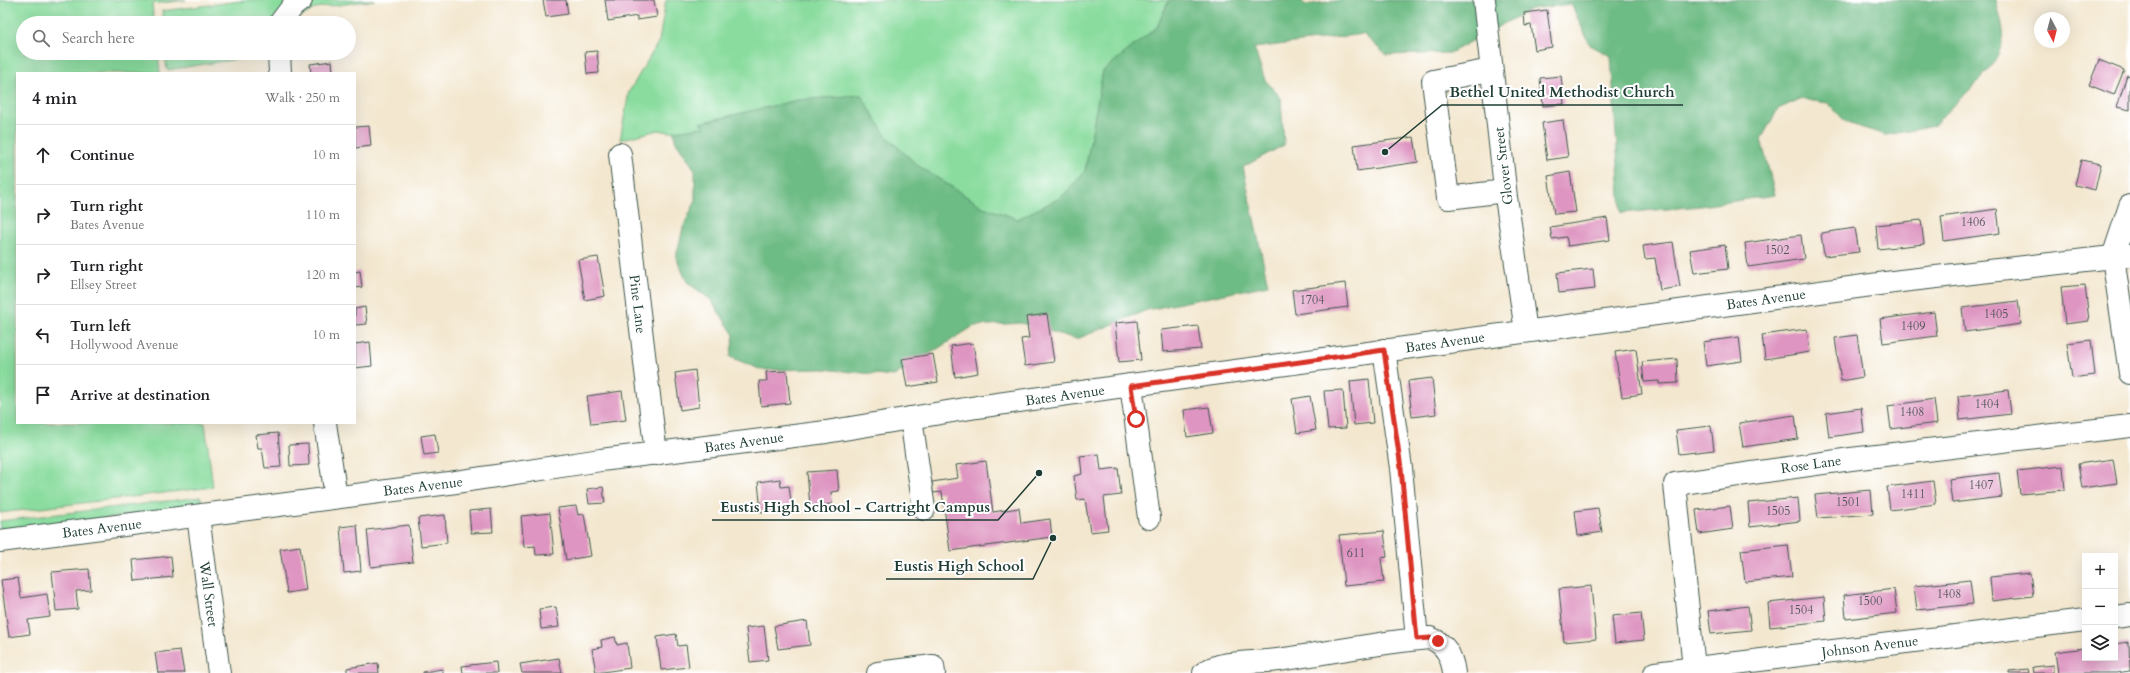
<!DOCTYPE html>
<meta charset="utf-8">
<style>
body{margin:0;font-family:Cardo,serif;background:#f2f2f2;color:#202124}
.controls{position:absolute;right:12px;bottom:12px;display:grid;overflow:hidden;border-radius:0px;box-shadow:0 4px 16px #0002}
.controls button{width:36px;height:36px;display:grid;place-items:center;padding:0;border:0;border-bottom:1px solid #e0e0e0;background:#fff;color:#202124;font:20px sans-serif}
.compass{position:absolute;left:2034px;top:12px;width:36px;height:36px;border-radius:50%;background:#fff;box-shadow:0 4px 16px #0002;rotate:173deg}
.stop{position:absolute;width:12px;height:12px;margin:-9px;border:3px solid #d93025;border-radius:50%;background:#fff}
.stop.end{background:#d93025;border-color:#fff;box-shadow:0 1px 4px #0008}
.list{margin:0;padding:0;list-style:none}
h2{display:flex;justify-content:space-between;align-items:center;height:52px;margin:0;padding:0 16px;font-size:17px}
h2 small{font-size:13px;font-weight:400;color:#757577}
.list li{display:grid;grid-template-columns:26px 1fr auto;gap:12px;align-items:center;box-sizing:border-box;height:60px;padding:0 16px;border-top:1px solid #e0e0e0}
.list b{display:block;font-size:15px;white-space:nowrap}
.list p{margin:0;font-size:13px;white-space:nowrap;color:#757577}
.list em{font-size:13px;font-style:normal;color:#757577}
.icon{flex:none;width:22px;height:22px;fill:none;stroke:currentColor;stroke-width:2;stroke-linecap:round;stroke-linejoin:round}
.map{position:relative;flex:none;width:2130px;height:673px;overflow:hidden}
.search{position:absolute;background:#fff;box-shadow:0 4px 16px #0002;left:16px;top:16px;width:340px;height:44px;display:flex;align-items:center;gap:10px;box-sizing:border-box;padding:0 14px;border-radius:22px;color:#757577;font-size:15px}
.panel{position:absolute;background:#fff;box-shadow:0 4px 16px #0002;left:16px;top:72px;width:340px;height:352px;border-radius:0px}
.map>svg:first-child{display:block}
.green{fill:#89dc9e;stroke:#548c69}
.forest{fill:#6ebc85;stroke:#467c5c}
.building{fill:#de95c1}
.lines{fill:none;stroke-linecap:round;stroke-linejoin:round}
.minor-casing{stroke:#3f564b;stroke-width:24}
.minor{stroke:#fff;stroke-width:22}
.route{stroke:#d93025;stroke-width:5}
.labels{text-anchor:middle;stroke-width:4;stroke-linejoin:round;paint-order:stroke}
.number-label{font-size:12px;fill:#4f5357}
.street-label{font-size:14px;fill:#1f3d34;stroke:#fff}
.leader{fill:none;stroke:#1f3d34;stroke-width:1.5}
.callout-dot{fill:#1f3d34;stroke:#fff;stroke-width:1.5}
.callout-label{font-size:15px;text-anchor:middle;font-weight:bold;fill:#1f3d34;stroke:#fff;stroke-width:4;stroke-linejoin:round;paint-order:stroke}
</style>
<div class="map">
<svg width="2130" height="673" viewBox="0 0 2130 673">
<rect width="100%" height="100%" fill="#fff"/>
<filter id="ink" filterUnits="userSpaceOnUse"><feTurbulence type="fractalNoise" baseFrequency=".025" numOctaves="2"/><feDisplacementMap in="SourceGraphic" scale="8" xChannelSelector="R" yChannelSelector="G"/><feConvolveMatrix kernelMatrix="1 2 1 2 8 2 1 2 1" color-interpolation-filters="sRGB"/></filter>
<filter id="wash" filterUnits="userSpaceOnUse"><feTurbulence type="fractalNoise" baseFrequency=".012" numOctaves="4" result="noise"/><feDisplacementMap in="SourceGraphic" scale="16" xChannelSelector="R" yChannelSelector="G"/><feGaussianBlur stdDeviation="0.9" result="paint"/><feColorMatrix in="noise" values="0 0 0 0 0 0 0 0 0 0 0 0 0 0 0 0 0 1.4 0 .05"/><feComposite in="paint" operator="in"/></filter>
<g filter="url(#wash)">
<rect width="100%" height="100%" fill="#f3e7cf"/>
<g class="green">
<path d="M0,0h186l-34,4 2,19h-131v30h135l2,20h-143v350h188l8,64 -213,26z"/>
<path d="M248,0h127l-59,8 -26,15h-127l-1,-12z"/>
<path d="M666,0h503l-12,27 -54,44 -18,100 -23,26 -44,22 -35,-12 -66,-42 -31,-29 -25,-41 -63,5 -98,23 6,4 -36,5 -12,-2 -38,10 9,-48 30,-51z"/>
<path d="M165,53h111l-109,17z"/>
<path d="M201,497l1,9 -202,26v-11z"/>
</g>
<path class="forest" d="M1169,0h132l4,5 37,-5h654c2,9 9,31 7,39 -7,37 -48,59 -69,87l-48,9 -39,-12 -19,-20 -28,-4 -22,10 -17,30 14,56 -74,11 -80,7 -10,-157 -21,-11 -19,-41 -40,5 -81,44 -64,2 -23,-21 -109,14 11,32 16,18 3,47 -41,22 25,118 -121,25 -70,29 -56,-16 -47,3 -80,50 -72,-7 -60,1 -32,-13 4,-22 -23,-35 -24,-18 -11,-25 7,-29 12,-26v-32l-20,-30 -1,-9 31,-4 -5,-4 98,-23 63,-5 25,41 31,29 66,42 35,12 44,-22 23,-26 18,-100 54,-44z"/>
<g id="blocks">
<g class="building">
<path d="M543,0h23l2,14 -22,3z"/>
<path d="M605,0h49l3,17 -20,3v-4l-29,5z"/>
<path d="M1547,10l5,37 -17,3 -4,-25 -6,1 -1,-13z"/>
<path d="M597,51l2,22 -12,1 -2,-22z"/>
<path d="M2099,60l25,10 -10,25 -25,-10z"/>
<path d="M332,61l1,12h-22l-1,-9z"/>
<path d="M2127,75l3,1v34l-13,-3z"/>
<path d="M1561,76l3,28 -21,2 -3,-28z"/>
<path d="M1563,120l5,37 -21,3 -5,-37z"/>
<path d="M369,126l2,20 -16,2v-21z"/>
<path d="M1414,137l4,25 -61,9 -3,-26z"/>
<path d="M2081,160l20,4 -6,26 -20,-5z"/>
<path d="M1570,172l6,40 -22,2 -6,-38z"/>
<path d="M1997,209l3,24 -56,8 -3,-24z"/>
<path d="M1607,218l3,22 -42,6 -2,-9 -14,2 -2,-12z"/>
<path d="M1921,220l3,24 -46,5 -2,-24z"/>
<path d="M1855,228l4,24 -35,4 -3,-23z"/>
<path d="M1801,235l3,24 -56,8 -3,-24z"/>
<path d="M1673,242l7,45 -20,3 -5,-32 -10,1 -2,-13z"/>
<path d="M1725,245l3,24 -34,4 -4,-23z"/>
<path d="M598,257l7,39 -20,4 -7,-40z"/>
<path d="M1593,269l2,20 -36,4 -2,-20z"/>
<path d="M360,271l2,16 -7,1v-16z"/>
<path d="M1345,283l3,24 -53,7 -3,-24z"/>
<path d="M2085,285l4,36 -24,3 -4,-37z"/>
<path d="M2018,301l3,23 -56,8 -3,-24z"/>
<path d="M365,307l2,17 -12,1v-16z"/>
<path d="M1934,312l3,24 -54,7 -3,-24z"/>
<path d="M1047,314l7,48 -29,4 -4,-27 8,-1 -3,-21z"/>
<path d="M1137,321l4,39 -22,2 -4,-39z"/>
<path d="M1198,326l3,23 -38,3 -2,-22z"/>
<path d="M1807,329l3,23 -45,7 -3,-24z"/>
<path d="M1857,335l6,42 -22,4 -6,-43z"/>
<path d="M1739,337l3,24 -36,5 -3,-24z"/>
<path d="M2091,340l4,35 -23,3 -5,-35z"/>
<path d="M370,342l2,24 -17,2v-24z"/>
<path d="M973,343l5,30 -23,4 -4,-31z"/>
<path d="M1636,349l6,45 -20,3 -7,-45z"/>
<path d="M933,354l5,28 -31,5 -5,-28z"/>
<path d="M1677,359l1,24 -19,1v-3l-15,1 -2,-20z"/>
<path d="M695,370l4,37 -19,3 -5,-37z"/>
<path d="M787,371l3,32 -29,3 -2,-25h8l-1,-9z"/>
<path d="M1432,378l4,36 -24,3 -4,-36z"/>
<path d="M1369,379l4,44 -19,2 -4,-44z"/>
<path d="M1343,390l3,38 -18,1 -4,-38z"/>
<path d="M2008,390l3,24 -51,6 -2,-24z"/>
<path d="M622,391l4,29 -35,4 -4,-28z"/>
<path d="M1310,396l6,34 -19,3 -5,-34z"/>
<path d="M1934,399l3,24 -46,6 -3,-23z"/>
<path d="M1209,407l4,26 -26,4 -3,-27z"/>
<path d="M1861,408l3,24 -35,5 -3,-24z"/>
<path d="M1795,415l3,24 -55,8 -4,-24z"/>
<path d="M1711,426l3,24 -35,4 -3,-24z"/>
<path d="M278,433l3,34 -16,1 -3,-20h-4l-2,-13z"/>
<path d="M435,434l3,19 -14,2 -3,-19z"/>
<path d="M308,444l1,21 -19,1 -1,-21z"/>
<path d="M1099,454l2,16 17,-2 3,27 -17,2 4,33 -18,2 -5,-33 -8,1 -3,-24 8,-2 -2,-18z"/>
<path d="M2113,459l4,24 -35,5 -4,-24z"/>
<path d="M986,461l7,51 26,-4 2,15 29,-4 2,18 -102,14 -8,-59 -9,1 -1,-11 26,-4 -2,-13z"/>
<path d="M2063,466l2,24 -45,4 -3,-23z"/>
<path d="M837,470l2,21 -8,1 1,12 -22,2 -3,-34z"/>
<path d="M1999,473l3,24 -50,6 -3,-24z"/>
<path d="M780,479l1,8 8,-1 3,23 -31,3 -3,-30z"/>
<path d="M1933,481l3,23 -46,6 -3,-23z"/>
<path d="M603,487l2,16 -16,1 -2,-15z"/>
<path d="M1871,490l2,24 -55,4 -3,-23z"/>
<path d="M1798,498l2,23 -50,6 -2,-24z"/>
<path d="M576,506l2,9 6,-1 7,42 -25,4 -8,-52z"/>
<path d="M1730,506l3,23 -34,5 -3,-24z"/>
<path d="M1598,508l4,24 -24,4 -3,-25z"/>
<path d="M491,509l2,23 -22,1 -2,-22z"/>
<path d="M550,513l4,41 -18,1 -1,-9 -11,1 -3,-31z"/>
<path d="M445,515l2,28 -26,3 -3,-28z"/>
<path d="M357,525l4,46 -17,2 -4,-46z"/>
<path d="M409,525l4,37 -42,5 -4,-37z"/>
<path d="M1384,531l3,26 -6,1 3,24 -40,4 -5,-51z"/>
<path d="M1788,545l4,32 -47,5 -4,-32z"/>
<path d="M300,546l6,44 -19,3 -7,-44z"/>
<path d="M171,556l2,21 -38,4 -2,-21z"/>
<path d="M89,569l2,21 -15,1 2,18 -22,2 -4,-39z"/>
<path d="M2030,573l3,23 -41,5 -2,-24z"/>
<path d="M18,578l3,20 26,-4 3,23 -22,3 2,14 -21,3 -8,-57z"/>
<path d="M1970,580l3,24 -56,6 -3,-24z"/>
<path d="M1591,586l5,53 -32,3 -5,-53z"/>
<path d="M1894,589l3,24 -51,6 -2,-24z"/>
<path d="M1824,597l2,24 -56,6 -2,-24z"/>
<path d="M1748,606l3,24 -40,4 -3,-23z"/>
<path d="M556,607l3,20 -18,2 -2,-20z"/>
<path d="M1641,613l3,27 -29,3 -3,-27z"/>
<path d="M807,621l3,24 -32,4 -4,-23z"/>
<path d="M764,626l4,34 -18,2 -4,-34z"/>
<path d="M676,634l2,12 8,-1 3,22 -28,3 -4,-33z"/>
<path d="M615,637l2,8 10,-2 3,25 -34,5 -4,-24 10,-2 -1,-7z"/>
<path d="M2129,642l1,29 -14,2h-58l-3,-21 30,-4v10h30v-14z"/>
<path d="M180,650l4,23h-26l-3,-20z"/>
<path d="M559,658l3,15h-40l-2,-9z"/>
<path d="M496,662l1,11h-34l-1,-7z"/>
<path d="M378,663l1,10h-32v-5z"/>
<path d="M2053,665v8h-19l-1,-6z"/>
<path d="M443,669v4h-20v-1z"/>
<path d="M2028,669l1,4h-20v-2z"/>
</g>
</g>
</g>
<g filter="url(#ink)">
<use href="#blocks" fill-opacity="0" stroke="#3f564b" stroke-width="1"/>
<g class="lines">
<g class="minor-casing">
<g id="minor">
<path d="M1484,0l22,197 20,134"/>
<path d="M280,23l13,-17 8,-6"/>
<path d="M279,53l1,20"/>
<path d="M1491,70l-58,11 15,117 57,-7"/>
<path d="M620,154l36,300"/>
<path d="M2130,206l-17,51 17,116"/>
<path d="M1384,350l17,118 16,171"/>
<path d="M1131,385l18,133"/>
<path d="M911,418l13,91"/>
<path d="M325,423l11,74"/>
<path d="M198,516l21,157"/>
<path d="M0,541l449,-58 152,-23 225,-28 151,-25 154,-22 770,-104 229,-26"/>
<path d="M2115,617l15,-2"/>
<path d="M1694,668l-19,-184 176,-25 279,-33"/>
<path d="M878,673l55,-7 1,7"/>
<path d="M1204,673c17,-13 53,-10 74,-13 51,-7 101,-18 152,-22 16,6 22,19 24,35"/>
<path d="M1655,673l430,-53"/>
</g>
</g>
<use href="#minor" class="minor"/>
</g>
</g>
<g class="lines" filter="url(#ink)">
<path class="route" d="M1136,419l-5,-33 253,-36 17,118 16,171 13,-1 8,3"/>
</g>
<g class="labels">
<g class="number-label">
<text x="1973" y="226">1406</text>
<text x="1777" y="254">1502</text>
<text x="1312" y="304">1704</text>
<text x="1996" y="318">1405</text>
<text x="1913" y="330">1409</text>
<text x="1987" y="408">1404</text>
<text x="1912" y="416">1408</text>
<text x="1981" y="489">1407</text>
<text x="1913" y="498">1411</text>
<text x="1848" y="506">1501</text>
<text x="1778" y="515">1505</text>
<text x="1356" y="557">611</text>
<text x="1949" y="598">1408</text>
<text x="1870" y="605">1500</text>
<text x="1801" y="614">1504</text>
</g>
<g class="street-label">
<text transform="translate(1503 166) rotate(-97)" y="5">Glover Street</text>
<text transform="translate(1766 299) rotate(-8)" y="5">Bates Avenue</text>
<text transform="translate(638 304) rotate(83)" y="5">Pine Lane</text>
<text transform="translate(1445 342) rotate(-8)" y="5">Bates Avenue</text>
<text transform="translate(1065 395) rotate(-8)" y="5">Bates Avenue</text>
<text transform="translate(744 442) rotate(-8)" y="5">Bates Avenue</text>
<text transform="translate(1811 464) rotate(-8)" y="5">Rose Lane</text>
<text transform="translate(423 486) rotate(-7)" y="5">Bates Avenue</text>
<text transform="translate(102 528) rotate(-7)" y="5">Bates Avenue</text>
<text transform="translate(209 594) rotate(82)" y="5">Wall Street</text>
<text transform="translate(1870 646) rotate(-7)" y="5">Johnson Avenue</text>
</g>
</g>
<path class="leader" d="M1385 152L1442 105H1683M1039 473L998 520H712M1053 538L1033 579H886"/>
<g class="callout-dot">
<circle cx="1385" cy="152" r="4"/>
<circle cx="1039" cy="473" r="4"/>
<circle cx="1053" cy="538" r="4"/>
</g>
<g class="callout-label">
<text x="1562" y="97">Bethel United Methodist Church</text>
<text x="855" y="512">Eustis High School - Cartright Campus</text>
<text x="959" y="571">Eustis High School</text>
</g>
</svg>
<div class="controls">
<button>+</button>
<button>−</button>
<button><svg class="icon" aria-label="layers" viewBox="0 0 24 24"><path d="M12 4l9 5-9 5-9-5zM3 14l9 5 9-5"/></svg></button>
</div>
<svg class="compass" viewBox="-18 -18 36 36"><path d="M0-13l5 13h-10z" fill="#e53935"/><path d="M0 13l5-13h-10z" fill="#757577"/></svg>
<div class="stop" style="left:1136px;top:419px"></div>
<div class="stop end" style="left:1438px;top:641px"></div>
<div class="search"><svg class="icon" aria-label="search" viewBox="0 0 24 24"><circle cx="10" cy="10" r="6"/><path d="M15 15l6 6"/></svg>Search here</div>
<section class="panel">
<h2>4 min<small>Walk · 250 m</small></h2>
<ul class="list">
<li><svg class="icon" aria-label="ahead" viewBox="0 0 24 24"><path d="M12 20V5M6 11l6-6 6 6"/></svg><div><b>Continue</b></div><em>10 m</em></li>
<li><svg class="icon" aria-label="right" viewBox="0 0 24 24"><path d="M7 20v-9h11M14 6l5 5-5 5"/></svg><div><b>Turn right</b><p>Bates Avenue</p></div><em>110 m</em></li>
<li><svg class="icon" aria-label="right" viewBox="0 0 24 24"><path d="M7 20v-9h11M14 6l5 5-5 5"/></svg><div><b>Turn right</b><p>Ellsey Street</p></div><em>120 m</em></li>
<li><svg class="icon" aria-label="left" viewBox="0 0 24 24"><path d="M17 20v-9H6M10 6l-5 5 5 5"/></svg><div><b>Turn left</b><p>Hollywood Avenue</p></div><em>10 m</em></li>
<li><svg class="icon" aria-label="arrive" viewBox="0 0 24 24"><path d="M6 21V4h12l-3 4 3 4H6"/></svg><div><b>Arrive at destination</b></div></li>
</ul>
</section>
</div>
